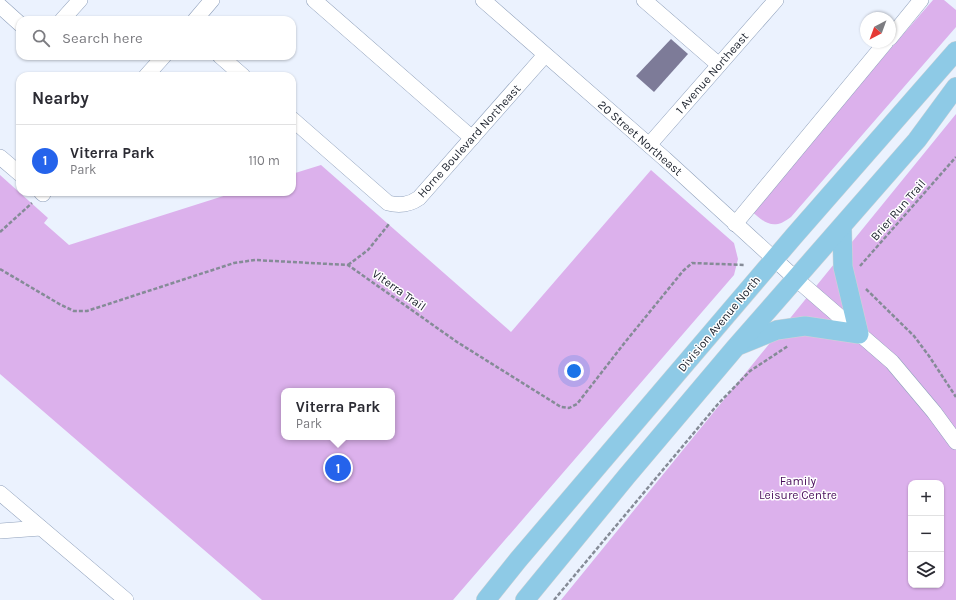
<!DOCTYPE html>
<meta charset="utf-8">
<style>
body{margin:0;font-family:Karla,sans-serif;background:#f7f7f7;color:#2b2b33}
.controls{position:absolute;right:12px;bottom:12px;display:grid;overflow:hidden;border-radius:8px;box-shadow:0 1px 3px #0004}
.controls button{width:36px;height:36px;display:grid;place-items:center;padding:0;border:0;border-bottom:1px solid #e1e1e2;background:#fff;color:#2b2b33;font:20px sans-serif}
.compass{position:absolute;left:860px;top:12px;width:36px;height:36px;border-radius:50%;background:#fff;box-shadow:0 1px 3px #0004;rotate:221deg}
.you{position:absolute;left:574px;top:371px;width:14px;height:14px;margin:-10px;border:3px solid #fff;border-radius:50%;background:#1a73e8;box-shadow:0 0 0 6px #1a73e833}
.badge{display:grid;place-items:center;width:26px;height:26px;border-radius:50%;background:#2563eb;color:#fff;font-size:13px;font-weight:700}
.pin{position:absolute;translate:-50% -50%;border:2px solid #fff;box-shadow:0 1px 4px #0006}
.popup{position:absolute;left:281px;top:388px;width:114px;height:52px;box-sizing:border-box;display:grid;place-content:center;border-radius:8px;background:#fff;filter:drop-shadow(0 1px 3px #0005);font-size:13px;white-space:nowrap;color:#7c7c81}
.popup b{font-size:15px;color:#2b2b33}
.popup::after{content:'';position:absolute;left:50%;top:100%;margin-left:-8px;border:8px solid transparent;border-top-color:#fff}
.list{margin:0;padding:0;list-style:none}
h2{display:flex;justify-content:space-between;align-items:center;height:52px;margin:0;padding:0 16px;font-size:17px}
h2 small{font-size:13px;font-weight:400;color:#7c7c81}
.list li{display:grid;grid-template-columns:26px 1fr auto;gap:12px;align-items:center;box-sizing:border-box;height:72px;padding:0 16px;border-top:1px solid #e1e1e2}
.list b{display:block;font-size:15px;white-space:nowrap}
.list p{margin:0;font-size:13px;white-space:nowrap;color:#7c7c81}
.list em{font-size:13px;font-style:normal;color:#7c7c81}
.icon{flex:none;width:22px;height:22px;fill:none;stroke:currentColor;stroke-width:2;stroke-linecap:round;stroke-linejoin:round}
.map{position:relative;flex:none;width:956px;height:600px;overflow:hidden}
.search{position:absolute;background:#fff;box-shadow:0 1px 3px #0004;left:16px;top:16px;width:280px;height:44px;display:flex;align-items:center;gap:10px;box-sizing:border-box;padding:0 14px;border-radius:12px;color:#7c7c81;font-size:15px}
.panel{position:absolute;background:#fff;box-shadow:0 1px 3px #0004;left:16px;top:72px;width:280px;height:124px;border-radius:12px}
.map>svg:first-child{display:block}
.green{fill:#dcb1ec;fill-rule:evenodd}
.building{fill:#7d7b98}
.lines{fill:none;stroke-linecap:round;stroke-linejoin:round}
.minor-casing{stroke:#8fa0bb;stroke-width:16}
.major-casing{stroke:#d2d3d5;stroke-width:20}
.path{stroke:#858b97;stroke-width:2.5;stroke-dasharray:4 2;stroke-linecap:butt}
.minor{stroke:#fff;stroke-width:15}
.major{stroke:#8ecae6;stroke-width:19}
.labels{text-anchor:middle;stroke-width:3;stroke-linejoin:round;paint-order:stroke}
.street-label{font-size:12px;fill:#1c222d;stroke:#fff}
.park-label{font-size:12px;fill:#490e5b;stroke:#fff}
</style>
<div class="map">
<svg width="956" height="600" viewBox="0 0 956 600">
<rect width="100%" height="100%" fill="#ebf2fe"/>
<g class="green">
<path d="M933,0h11l12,10v17l-165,190c-18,14 -26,6 -41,-7z"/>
<path d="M956,114v486h-395zM911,483h30v102h-30z"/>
<path d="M321,165l190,167 140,-162 83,73 4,16 -4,16 -281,325h-191l-262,-226v-199l48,43 -4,5 25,22 167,-53h56v-18zM284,391h108v46h-108z"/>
</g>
<path class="building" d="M671,39l17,15 -34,38 -18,-16z"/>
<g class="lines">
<g class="minor-casing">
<g id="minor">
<path d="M314,0l158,138"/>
<path d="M483,0l182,159 130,119 97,84 42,50 22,30"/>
<path d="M644,0l75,65"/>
<path d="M0,6l20,18"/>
<path d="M62,20l18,-20"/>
<path d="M195,20l17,-20"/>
<path d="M890,38l31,-38"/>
<path d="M220,56l23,20"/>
<path d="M146,76l18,-20"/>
<path d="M292,119l96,84c12,3 21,2 31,-5l126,-143"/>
<path d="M649,145l127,-145"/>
<path d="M0,157l20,17"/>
<path d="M41,192l2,2 1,-2"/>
<path d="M735,224l151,-182"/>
<path d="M0,493l126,107"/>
<path d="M0,531l41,-3"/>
</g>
</g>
<g class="major-casing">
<g id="major">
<path d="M740,345l37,-15 28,-4 54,8 -16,-67 -1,-39"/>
<path d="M486,600l32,-40 276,-324 162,-185"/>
<path d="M525,600l101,-123 109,-129 182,-208 39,-53"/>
</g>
</g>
<g class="path">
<path d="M0,232l32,-29"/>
<path d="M348,265l20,-15 21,-26"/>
<path d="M860,266l96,-109"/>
<path d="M0,269l61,36 13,6h13l147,-48 21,-3 93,5 109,77 104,65 8,1 8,-4 49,-63 57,-70 9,-8 53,2"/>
<path d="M866,289l48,47 15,20 27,41"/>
<path d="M554,600l164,-196 32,-33 38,-25"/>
</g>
<use href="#minor" class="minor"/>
<use href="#major" class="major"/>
</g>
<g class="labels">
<g class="street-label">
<text transform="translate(712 73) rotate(-49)" y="4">1 Avenue Northeast</text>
<text transform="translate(640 138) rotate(41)" y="4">20 Street Northeast</text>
<text transform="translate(469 141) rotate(-48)" y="4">Horne Boulevard Northeast</text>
<text transform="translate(898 210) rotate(-49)" y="4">Brier Run Trail</text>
<text transform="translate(399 290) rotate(35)" y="4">Viterra Trail</text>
<text transform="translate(719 324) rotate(-50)" y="4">Division Avenue North</text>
</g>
<g class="park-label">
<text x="798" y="485">Family<tspan x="798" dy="14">Leisure Centre</tspan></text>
</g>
</g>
</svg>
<div class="controls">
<button>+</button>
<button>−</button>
<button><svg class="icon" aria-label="layers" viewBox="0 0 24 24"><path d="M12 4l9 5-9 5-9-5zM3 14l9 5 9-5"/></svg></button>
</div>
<svg class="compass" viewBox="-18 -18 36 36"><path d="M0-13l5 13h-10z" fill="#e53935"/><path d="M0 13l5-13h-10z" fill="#7c7c81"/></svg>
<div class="you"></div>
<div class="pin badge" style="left:338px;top:468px">1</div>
<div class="popup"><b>Viterra Park</b>Park</div>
<div class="search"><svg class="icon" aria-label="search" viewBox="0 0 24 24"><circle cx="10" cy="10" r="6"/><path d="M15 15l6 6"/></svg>Search here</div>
<section class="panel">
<h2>Nearby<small></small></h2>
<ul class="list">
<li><span class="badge">1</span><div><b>Viterra Park</b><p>Park</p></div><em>110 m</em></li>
</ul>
</section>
</div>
